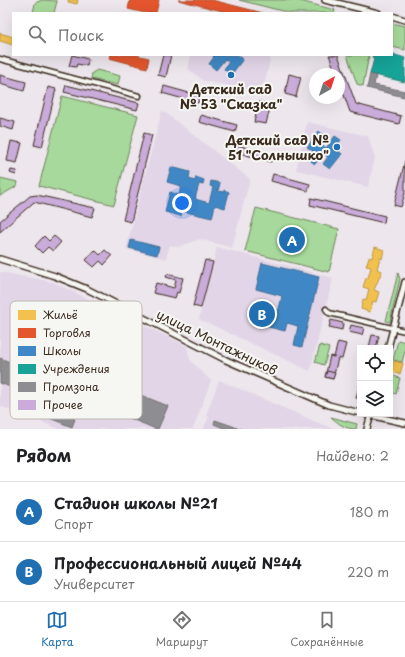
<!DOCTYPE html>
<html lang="ru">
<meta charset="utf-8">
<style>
body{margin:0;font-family:"Playpen Sans",sans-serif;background:#f6f6f6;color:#202124}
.controls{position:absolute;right:12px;bottom:12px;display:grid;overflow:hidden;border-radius:0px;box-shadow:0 4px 16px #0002}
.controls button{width:36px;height:36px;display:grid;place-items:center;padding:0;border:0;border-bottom:1px solid #e0e0e0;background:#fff;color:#202124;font:20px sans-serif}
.compass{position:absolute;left:309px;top:68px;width:36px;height:36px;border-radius:50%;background:#fff;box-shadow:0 4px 16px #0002;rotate:39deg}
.you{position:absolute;left:182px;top:203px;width:14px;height:14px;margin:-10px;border:3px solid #fff;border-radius:50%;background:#1a73e8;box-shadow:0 0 0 6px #1a73e833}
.badge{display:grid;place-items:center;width:26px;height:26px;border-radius:50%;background:#1f6fb2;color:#fff;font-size:13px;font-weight:700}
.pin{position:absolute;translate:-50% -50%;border:2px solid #fff;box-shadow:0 1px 4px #0006}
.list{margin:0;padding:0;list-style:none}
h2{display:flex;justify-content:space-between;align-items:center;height:52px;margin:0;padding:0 16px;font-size:17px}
h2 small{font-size:13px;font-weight:400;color:#757577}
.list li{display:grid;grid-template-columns:26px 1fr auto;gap:12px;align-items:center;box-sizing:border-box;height:60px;padding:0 16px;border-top:1px solid #e0e0e0}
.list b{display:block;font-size:15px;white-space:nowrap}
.list p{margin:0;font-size:13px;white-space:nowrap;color:#757577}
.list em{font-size:13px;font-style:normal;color:#757577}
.icon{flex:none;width:22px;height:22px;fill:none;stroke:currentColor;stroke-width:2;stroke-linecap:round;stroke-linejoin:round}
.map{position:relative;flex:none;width:405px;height:429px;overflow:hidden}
.search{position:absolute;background:#fff;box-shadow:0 4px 16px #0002;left:12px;right:12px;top:12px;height:44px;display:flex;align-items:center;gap:10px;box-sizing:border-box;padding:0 14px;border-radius:0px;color:#757577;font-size:15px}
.sheet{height:172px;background:#fff}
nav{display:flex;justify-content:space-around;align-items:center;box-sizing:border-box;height:56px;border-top:1px solid #e0e0e0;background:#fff;font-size:11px;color:#757577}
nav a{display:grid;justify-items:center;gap:2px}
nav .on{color:#1f6fb2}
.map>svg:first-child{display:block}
.built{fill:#e2d5e7}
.green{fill:#a6d99b;stroke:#70825c}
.homes{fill:#f2c14e;stroke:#bb9440}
.shops{fill:#e4572e;stroke:#b14a29}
.schools{fill:#3f88c5;stroke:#3e6c93}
.public{fill:#17a398;stroke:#227f73}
.industry{fill:#8d8d92;stroke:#746f6f}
.building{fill:#c9acd9;stroke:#3b2a1e}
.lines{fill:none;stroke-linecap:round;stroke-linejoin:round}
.minor-casing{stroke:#3b2a1e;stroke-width:7}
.tertiary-casing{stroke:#3b2a1e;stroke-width:8}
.minor{stroke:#f6f6f2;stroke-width:4}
.tertiary{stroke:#f6f6f2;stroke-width:5}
.poi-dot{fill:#1f6fb2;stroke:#f6f6f2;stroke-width:1.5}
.labels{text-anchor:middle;stroke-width:4;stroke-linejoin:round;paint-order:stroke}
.poi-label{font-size:13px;font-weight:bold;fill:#3b2a1e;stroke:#f6f6f2}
.street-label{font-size:13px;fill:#3b2a1e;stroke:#f6f6f2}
.key{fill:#f6f6f2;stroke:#beb9b2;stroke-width:1}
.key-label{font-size:11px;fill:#3b2a1e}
</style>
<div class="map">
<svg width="405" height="429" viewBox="0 0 405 429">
<rect width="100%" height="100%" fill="#ede7ed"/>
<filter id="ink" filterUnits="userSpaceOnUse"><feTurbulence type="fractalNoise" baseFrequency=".025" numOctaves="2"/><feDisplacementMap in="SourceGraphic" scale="8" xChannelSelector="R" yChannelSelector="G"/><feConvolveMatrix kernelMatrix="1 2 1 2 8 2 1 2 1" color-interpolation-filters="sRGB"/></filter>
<g filter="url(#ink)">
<g class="built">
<path d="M191,55h80l-6,27 -10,9 -51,-10 -16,-12z"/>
<path d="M162,110l88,69 -18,69 -32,-9 -22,8 -8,-2 -4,14 -40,-10z"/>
<path d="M307,122l61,14 7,22 -7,29 -72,-17z"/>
<path d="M217,247l116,31 -23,93 -111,-52z"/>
<path d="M0,272l53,10 134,64 3,14 21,21 -18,48h-134l-59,-23z"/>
<path d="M219,380l114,49h-130l6,-12 -3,-2z"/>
</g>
<g class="green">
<path d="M42,0l15,1 -3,12h-21l2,-10z"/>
<path d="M239,0h57l39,10 -1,3h-44z"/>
<path d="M392,23l13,3v24l-13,-3z"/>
<path d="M347,55h22l-6,31 -6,-2z"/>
<path d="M97,70l23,6 -2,9 -27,-6 1,-6z"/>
<path d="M62,96l76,19 -24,90 -75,-19z"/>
<path d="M0,178l18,4 -1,4 -17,10z"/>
<path d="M256,208l83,21 -10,43 -84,-21z"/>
<path d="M398,273l2,6 -10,43 -4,-1z"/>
<path d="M398,340l7,2v9l-3,11 -9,-2z"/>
<path d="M320,345l9,3 -5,17 -9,-3z"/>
<path d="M390,375l10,3 -4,16 -6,-2z"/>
<path d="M331,417l26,7 -1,5c-11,0 -17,-5 -25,-12z"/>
</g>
<g class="homes">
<path d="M68,0h10l-1,4 -9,-2z"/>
<path d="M0,33l13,4v8l-13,-4z"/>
<path d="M375,247l9,3 -2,9 -2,-1 -3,11 5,2 -8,19 5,2 -3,10 -3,-1 -3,11 -9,-3 2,-10 3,1 3,-11 -6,-2 3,-9h2l3,-11 -5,-1 3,-9 3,1z"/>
<path d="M394,361l9,2 -3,11 -9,-2z"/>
</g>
<g class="shops">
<path d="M130,0h29l-3,13h-11l-17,-4z"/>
<path d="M178,0h34l51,13h-33z"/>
<path d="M110,55h26l13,3 -2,10 -38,-10z"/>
</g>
<g class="schools">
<path d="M212,55h26l5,4 -12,16 -7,-6 5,-7 -4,-3 -9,11 -7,-6 5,-7z"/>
<path d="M319,131l6,6 -5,7 6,4 9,-12 6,4 -6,8 7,6 -12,15 -7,-5 5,-7 -5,-4 -8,11 -8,-6 6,-7 -6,-4z"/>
<path d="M171,167l19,5 -1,7 6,2 1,-4 8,3 -1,5 -4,-1 -4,15 14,4 4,-16 -3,-1 1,-5 9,2 -2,8 6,1v-2l5,2 -4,16 -10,-3 -3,13 -30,-7 -1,5 -16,-4 5,-20 9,3 2,-9 -14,-4z"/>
<path d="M131,240l28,7 -2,8 -28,-7z"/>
<path d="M262,263l57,14 -17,70 -8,-2 4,-19 -11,-3 -2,8 -29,-7 2,-12 19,5 5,-21 -26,-7z"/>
<path d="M261,304l12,3v4l-13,-4z"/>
</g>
<path class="public" d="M392,54l13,4v24l-35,-8 4,-15 -2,-1 1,-3z"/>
<g class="industry">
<path d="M370,74l6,2 -2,9 31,6 -1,6 -37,-9z"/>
<path d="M0,358l32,13 -9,21 -23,-9z"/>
<path d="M118,386l50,20 -10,23h-2l-44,-18 4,-9 -4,-2z"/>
<path d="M32,403l43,16 -3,8 -43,-17z"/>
<path d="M215,420l26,9h-15l-12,-5z"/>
</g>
<g class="building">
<path d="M72,55l16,4 -1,7 -10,-2 -1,3 -7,-1z"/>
<path d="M163,55h8l-5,22 -8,-2z"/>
<path d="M329,55h9l18,49 45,12 -2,8 -49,-12 -11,-31v-7h-3z"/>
<path d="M289,74l12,3 -5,20 -11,-3z"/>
<path d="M0,75l26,7 -2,9 -24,-7z"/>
<path d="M66,85l73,18 -2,7 -73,-18z"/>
<path d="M164,86l36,10 -2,7 -36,-10z"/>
<path d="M48,87l8,2 -14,58 -8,-2z"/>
<path d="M259,102l12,2 -5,20 -12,-2z"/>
<path d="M201,115l36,10 -2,7 -36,-10z"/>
<path d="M0,118l15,4 -2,8 -13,-4z"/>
<path d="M144,133l8,2 -21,87 -8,-2z"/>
<path d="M11,141l11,2 -5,20 -10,-2z"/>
<path d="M237,145l36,10 -2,7 -36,-10z"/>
<path d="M405,161v32l-4,14 -7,-2z"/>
<path d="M11,170l6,1 -1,4 -6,-2z"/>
<path d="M273,174l37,10 -2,7 -37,-10z"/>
<path d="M37,195l58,13 -3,9 -58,-15 -34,30v-11l30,-25z"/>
<path d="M311,198l74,18 -1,7 -74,-18z"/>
<path d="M44,236l5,5 5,-5 7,6 -8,9 -5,-4 -6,6 -7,-7z"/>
<path d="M95,250l5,5 5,-5 7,6 -8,9 -4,-4 -6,6 -8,-7z"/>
<path d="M205,260l8,2 -12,46 -8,-2z"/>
<path d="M167,274l16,4 -4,15 -2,-1 -2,6 -22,-5 3,-10 18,5 2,-8 -10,-3z"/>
<path d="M331,320l12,3 -1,7 -13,-3z"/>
<path d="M351,325l13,3 -2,7 -13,-3z"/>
<path d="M372,335l7,1 -3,12 -7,-1z"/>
<path d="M338,342l8,2 -4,15 -4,-1 -5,21 -8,-2 5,-21 4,1z"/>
<path d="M327,371l8,2 -2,6 -8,-2z"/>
<path d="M359,386l1,1v12l-4,-1z"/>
</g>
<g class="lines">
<g class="minor-casing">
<g id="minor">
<path d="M0,59l139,37"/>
<path d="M326,309l3,4 76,18"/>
</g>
</g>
<g class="tertiary-casing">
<g id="tertiary">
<path d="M325,0l53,13"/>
<path d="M392,16l13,4"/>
<path d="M0,259l55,17 32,13 139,71 103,45 31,8"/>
<path d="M388,348l17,-66"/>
<path d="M365,414l40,9"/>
<path d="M367,429l4,-15"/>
</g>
</g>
<use href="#minor" class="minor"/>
<use href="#tertiary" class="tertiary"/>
</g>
</g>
<g class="poi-dot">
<circle cx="231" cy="75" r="4"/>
<circle cx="337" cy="147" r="4"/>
</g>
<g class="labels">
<g class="poi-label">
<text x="231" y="94">Детский сад<tspan x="231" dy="15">№ 53 "Сказка"</tspan></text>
<text x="329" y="145" text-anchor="end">Детский сад №<tspan x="329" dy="15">51 "Солнышко"</tspan></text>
</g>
<g class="street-label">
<text transform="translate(217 342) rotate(26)" y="5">улица Монтажников</text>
</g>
</g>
<rect x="10" y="301" width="132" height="118" rx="6" class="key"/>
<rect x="18" y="310" width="18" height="10" fill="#f2c14e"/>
<rect x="18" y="328" width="18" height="10" fill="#e4572e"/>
<rect x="18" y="346" width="18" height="10" fill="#3f88c5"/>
<rect x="18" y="364" width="18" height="10" fill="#17a398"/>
<rect x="18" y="382" width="18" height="10" fill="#8d8d92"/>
<rect x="18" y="400" width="18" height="10" fill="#c9acd9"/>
<g class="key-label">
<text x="43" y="319">Жильё</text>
<text x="43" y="337">Торговля</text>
<text x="43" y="355">Школы</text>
<text x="43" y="373">Учреждения</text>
<text x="43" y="391">Промзона</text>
<text x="43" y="409">Прочее</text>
</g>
</svg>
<div class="controls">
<button><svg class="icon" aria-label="locate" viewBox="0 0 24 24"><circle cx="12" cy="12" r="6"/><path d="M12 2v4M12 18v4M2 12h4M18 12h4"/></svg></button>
<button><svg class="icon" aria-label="layers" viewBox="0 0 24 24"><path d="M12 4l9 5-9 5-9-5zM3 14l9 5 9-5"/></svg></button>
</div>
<svg class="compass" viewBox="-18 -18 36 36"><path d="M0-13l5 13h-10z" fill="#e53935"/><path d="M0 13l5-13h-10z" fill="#757577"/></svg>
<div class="you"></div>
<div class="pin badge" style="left:292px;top:240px">A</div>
<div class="pin badge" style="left:262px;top:314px">B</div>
<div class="search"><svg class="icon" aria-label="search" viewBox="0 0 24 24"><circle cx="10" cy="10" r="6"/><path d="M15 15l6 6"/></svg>Поиск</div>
</div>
<section class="sheet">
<h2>Рядом<small>Найдено: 2</small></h2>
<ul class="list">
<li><span class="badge">A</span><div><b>Стадион школы №21</b><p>Спорт</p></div><em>180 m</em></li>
<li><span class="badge">B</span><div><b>Профессиональный лицей №44</b><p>Университет</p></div><em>220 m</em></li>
</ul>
</section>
<nav>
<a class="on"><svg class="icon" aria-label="map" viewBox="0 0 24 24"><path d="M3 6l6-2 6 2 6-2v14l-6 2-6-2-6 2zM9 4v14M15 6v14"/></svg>Карта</a>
<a><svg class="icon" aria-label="directions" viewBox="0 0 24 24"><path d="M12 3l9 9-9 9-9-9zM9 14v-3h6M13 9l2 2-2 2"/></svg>Маршрут</a>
<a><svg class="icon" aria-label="saved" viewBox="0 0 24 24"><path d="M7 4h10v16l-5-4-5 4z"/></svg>Сохранённые</a>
</nav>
